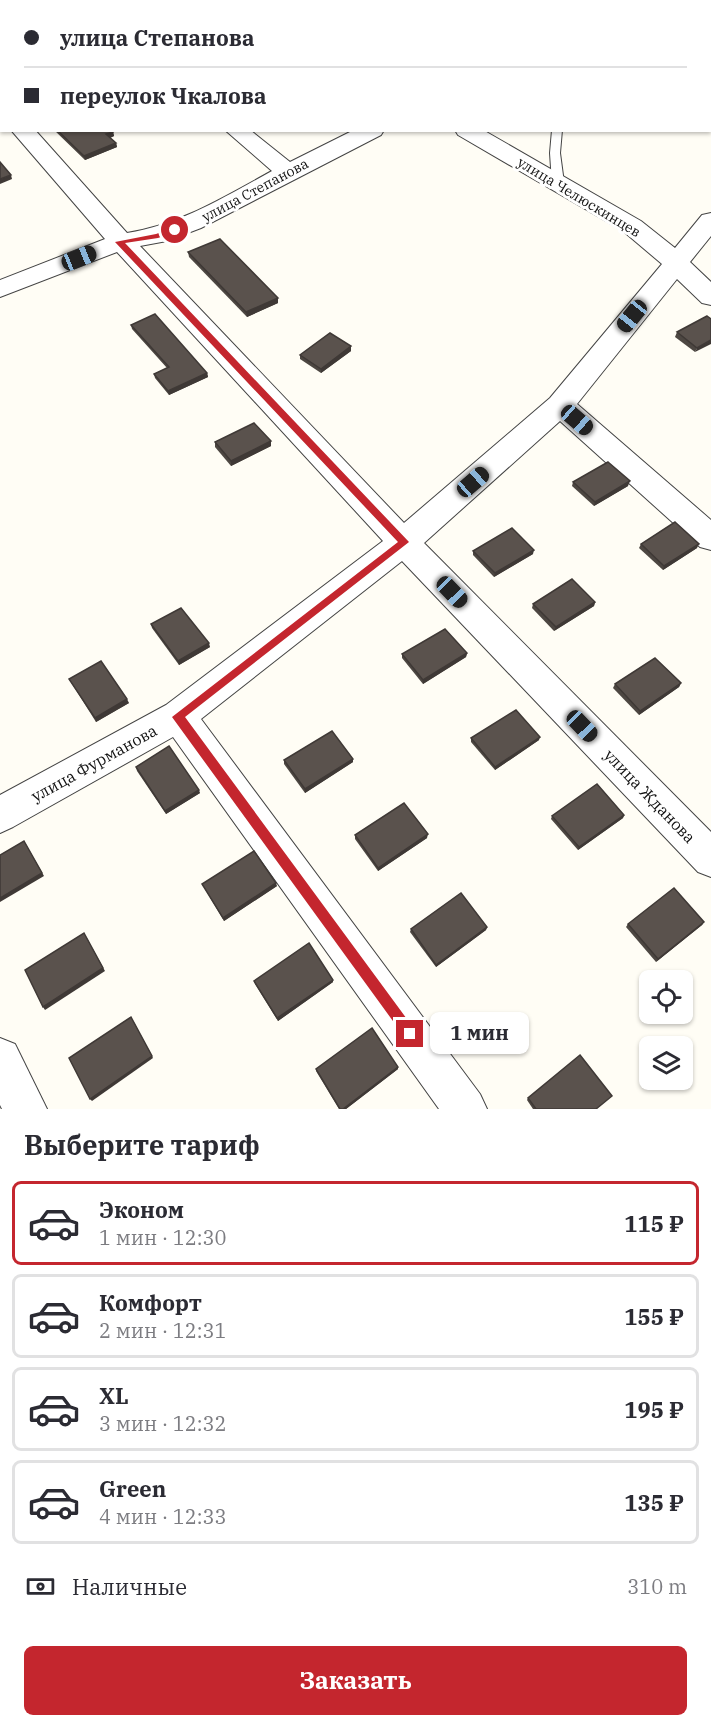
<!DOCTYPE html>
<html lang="ru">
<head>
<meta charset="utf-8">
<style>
  :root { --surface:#fff; --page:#f7f7f7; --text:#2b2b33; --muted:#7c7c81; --line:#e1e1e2; --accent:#c4262e }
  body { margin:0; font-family:"IBM Plex Serif",serif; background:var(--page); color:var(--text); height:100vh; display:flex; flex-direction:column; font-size:22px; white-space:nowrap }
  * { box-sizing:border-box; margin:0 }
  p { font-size:20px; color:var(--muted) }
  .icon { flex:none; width:33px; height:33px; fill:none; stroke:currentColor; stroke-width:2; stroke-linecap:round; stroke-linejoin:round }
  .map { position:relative; height:1109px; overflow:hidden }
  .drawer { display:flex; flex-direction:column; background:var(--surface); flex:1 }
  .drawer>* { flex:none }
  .hud { position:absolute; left:0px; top:0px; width:711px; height:132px; box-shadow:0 2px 4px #0004; display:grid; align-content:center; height:132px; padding:0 24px; background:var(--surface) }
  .fabs { position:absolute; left:639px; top:970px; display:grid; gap:12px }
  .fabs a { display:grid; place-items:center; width:54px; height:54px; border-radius:9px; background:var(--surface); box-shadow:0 2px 4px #0004; font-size:30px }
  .end { position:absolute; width:27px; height:27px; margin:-14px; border:8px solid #c4262e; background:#fff; box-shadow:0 0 0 3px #fff }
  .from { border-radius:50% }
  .bubble { position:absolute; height:42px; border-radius:9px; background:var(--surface); box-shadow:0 2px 4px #0004; font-size:20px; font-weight:700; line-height:42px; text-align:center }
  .car { position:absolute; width:18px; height:36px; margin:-18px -9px; border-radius:8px; box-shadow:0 0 4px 2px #0007; background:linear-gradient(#222 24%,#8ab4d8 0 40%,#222 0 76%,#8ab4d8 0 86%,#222 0) }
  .hud b { display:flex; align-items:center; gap:21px; height:57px; font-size:22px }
  .hud b+b { border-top:2px solid var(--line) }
  .hud i { width:15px; height:15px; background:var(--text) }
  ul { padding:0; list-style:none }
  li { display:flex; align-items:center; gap:18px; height:84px; margin:0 12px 9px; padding:0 12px; border:3px solid var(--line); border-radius:9px }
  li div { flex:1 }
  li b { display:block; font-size:22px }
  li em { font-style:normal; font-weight:700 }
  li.selected { border-color:var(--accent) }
  li>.icon { width:54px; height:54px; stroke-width:1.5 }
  h2 { padding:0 24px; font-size:27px; line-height:72px }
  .pay { display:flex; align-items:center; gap:15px; height:66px; padding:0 24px; font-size:22px }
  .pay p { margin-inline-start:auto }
  .button { display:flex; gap:12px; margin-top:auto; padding:12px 24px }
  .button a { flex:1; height:69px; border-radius:9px; background:var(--accent); color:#fff; font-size:24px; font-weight:700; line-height:69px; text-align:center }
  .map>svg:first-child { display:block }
</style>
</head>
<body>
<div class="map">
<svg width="711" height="1109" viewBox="0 0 711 1109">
  <rect width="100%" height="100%" fill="#fffdf5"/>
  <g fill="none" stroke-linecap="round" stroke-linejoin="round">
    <g stroke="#444" stroke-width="2">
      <g id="lane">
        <polygon points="621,0 633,0 620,2"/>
        <polygon points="552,130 562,130 560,153 564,183 558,186 552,183 550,153"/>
      </g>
    </g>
    <g stroke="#444" stroke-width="2">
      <g id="street">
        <polygon points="67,0 87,0 88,2 68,2"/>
        <polygon points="148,0 170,0 147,2"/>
        <polygon points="251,0 271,0 272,2 252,2"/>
        <polygon points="484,0 504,0 505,2 485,2"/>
        <rect x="0" y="51" width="2" height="12"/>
        <polygon points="0,99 2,100 2,113 0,113"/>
        <path d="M11 130H35L127 233C180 225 226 196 272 171L225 130H250L290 162 354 130H384L381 135 201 228 167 241 140 246 404 523 550 398 662 264 623 231 458 135 455 130H483L641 221 675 248 702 215 711 213V236L690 262 711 282V305L702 303 677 279 577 404 711 520V550L700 547 560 421 424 543 711 832V877L698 872 402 561 201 719 480 1094 487 1109H439L173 737 13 827 0 833V795L166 705 383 541 117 252 0 297V280L105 239Z"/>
        <polygon points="0,1038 15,1044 47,1109 2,1109 0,1105"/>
      </g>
    </g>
    <use href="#lane" fill="#fff" fill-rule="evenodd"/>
    <use href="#street" fill="#fff" fill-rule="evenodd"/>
  </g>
  <g fill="#4d4742">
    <polygon points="54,130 112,130 113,132 114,136 110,138 116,143 117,147 85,160"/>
    <polygon points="188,252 278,303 247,317 189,257"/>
    <polygon points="711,319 695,352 675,337 677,332"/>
    <polygon points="131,325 207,373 208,377 169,395 155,378 154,374 167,368 132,329"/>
    <polygon points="351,346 351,351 321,373 300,359 300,355"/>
    <polygon points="215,442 271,446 231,466 215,447"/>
    <polygon points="573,482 628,486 594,506 572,486"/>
    <polygon points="641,544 697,548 663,570 639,548"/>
    <polygon points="473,551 533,554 494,577 473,555"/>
    <polygon points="595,602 594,606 554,631 532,608 533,604"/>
    <polygon points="151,624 210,647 179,665 152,628"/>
    <polygon points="467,653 466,657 423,684 402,658 402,654"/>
    <polygon points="69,679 129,703 96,722"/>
    <polygon points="681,683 679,687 639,715 613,688 615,684"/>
    <polygon points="471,738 539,740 495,770 471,742"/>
    <polygon points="284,760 353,762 305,793 284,764"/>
    <polygon points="136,767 200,793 166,814 137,771"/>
    <polygon points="624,815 623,818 578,850 551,819 552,816"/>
    <polygon points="355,835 427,838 378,871 355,839"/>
    <polygon points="202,884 277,886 224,921"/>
    <polygon points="704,922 702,925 656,962 626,927 628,924"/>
    <polygon points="487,927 486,930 436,967 410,932 411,929"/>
    <polygon points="333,980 333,982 278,1021 255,984 254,981"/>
    <polygon points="398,1067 398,1069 346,1109 339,1109 316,1071 316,1069"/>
    <polygon points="528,1098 597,1109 533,1109 527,1100"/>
  </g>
  <g fill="#3f3936">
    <polygon points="113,132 114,136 107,139 106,134"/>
    <polygon points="116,143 117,147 85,160 84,156"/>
    <polygon points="11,175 12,179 0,184 0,179"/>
    <polygon points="278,298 278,303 247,317 246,312"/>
    <polygon points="711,340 711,344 695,352 697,348"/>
    <polygon points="351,346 351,351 321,373 321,369"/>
    <polygon points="207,373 208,377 169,395 168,391"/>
    <polygon points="271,441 271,446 231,466 231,461"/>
    <polygon points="630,481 628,486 594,506 595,502"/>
    <polygon points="699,544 697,548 663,570 664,566"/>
    <polygon points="534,550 533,554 494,577 495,573"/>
    <polygon points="595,602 594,606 554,631 556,627"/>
    <polygon points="209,643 210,647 179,665 178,661"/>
    <polygon points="467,653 466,657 423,684 423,680"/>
    <polygon points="681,683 679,687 639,715 640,711"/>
    <polygon points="127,699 129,703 96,722 95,718"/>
    <polygon points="540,737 539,740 495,770 495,767"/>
    <polygon points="353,759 353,762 305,793 305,789"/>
    <polygon points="199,790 200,793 166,814 165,811"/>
    <polygon points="624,815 623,818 578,850 579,847"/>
    <polygon points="428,834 427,838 378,871 378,868"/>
    <polygon points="24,841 44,876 0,902 0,898"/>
    <polygon points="276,883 277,886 224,921 223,918"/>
    <polygon points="704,922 702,925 656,962 658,959"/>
    <polygon points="487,927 486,930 436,967 436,965"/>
    <polygon points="84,933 105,971 45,1010 43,1007"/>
    <polygon points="333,980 333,982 278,1021 277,1018"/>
    <polygon points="131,1017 153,1058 92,1101 90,1099"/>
    <polygon points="398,1067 398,1069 346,1109 343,1109"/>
  </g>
  <g fill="#5a524d" stroke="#3f3936" stroke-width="1.5">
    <polygon points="177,0 249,0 248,2 177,2"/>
    <polygon points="287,0 325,0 327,2 289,2"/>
    <polygon points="57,130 112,130 113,132 106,134 116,143 84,156"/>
    <polygon points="0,162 11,175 0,179"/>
    <polygon points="220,239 278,298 246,312 188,252"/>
    <polygon points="155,314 207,373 168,391 154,374 169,367 131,325"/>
    <polygon points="707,316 711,319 711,340 697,348 677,332"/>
    <polygon points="330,333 351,346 321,369 300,355"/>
    <polygon points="254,423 271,441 231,461 215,442"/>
    <polygon points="608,462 630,481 595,502 573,482"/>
    <polygon points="675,522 699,544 664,566 641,544"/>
    <polygon points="512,528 534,550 495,573 473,551"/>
    <polygon points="572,579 595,602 556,627 533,604"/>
    <polygon points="181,608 209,643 178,661 151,624"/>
    <polygon points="445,629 467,653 423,680 402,654"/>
    <polygon points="655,658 681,683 640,711 615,684"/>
    <polygon points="101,661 127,699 95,718 69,679"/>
    <polygon points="516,710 540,737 495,767 471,738"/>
    <polygon points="332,731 353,759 305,789 284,760"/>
    <polygon points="169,746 199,790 165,811 136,767"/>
    <polygon points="597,784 624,815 579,847 552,816"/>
    <polygon points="404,803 428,834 378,868 355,835"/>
    <polygon points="24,841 42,873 0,898 0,855"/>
    <polygon points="254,851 276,883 223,918 202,884"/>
    <polygon points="674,888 704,922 658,959 628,924"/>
    <polygon points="461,893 487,927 436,965 411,929"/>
    <polygon points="84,933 103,968 43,1007 25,970"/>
    <polygon points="309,943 333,980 277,1018 254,981"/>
    <polygon points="131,1017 152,1056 90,1099 69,1058"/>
    <polygon points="372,1028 398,1067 343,1109 340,1109 316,1069"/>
    <polygon points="580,1055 612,1096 596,1109 536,1109 528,1098"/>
  </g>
  <polygon fill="#c4262e" points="175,227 178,228 178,231 158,238 125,243 409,542 185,717 415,1030 417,1034 415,1039 410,1041 406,1039 172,717 398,542 115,242 156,234"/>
  <g text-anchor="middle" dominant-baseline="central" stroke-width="6" stroke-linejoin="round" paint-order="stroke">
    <g font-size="14" fill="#111" stroke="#fff">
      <text transform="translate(255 190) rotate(-28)">улица Степанова</text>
      <text transform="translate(579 197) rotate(31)">улица Челюскинцев</text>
    </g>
    <g font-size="16" fill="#111" stroke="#fff">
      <text transform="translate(94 763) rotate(-29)">улица Фурманова</text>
      <text transform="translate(650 796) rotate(46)">улица Жданова</text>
    </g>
  </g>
</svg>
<div class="fabs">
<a><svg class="icon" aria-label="locate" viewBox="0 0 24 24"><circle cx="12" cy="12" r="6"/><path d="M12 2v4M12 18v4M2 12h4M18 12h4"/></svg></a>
<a><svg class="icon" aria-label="layers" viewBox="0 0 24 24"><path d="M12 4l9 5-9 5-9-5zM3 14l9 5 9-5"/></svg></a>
</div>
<i class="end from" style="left:175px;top:230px"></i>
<i class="end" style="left:410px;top:1034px"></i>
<div class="bubble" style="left:430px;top:1012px;width:99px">1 мин</div>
<i class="car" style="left:79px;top:258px;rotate:68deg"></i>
<i class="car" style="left:632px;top:316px;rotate:219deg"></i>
<i class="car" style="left:577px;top:420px;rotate:131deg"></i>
<i class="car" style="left:473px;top:482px;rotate:49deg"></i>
<i class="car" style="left:452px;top:592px;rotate:136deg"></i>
<i class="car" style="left:582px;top:726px;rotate:136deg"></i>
<div class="hud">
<b><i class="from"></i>улица Степанова</b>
<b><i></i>переулок Чкалова</b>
</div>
</div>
<section class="drawer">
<h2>Выберите тариф</h2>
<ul>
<li class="selected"><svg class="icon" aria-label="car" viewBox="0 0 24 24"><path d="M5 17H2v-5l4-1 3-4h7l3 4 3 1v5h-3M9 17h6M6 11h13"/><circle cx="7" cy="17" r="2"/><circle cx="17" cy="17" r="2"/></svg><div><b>Эконом</b><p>1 мин · 12:30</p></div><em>115 ₽</em></li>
<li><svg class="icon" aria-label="car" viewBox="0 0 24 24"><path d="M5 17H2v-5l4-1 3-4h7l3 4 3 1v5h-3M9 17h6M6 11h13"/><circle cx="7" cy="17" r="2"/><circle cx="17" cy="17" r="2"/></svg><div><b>Комфорт</b><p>2 мин · 12:31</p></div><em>155 ₽</em></li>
<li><svg class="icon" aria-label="car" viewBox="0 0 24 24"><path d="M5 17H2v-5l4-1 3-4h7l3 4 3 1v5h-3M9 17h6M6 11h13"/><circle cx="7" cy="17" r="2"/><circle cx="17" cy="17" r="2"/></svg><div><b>XL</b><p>3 мин · 12:32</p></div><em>195 ₽</em></li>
<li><svg class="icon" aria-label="car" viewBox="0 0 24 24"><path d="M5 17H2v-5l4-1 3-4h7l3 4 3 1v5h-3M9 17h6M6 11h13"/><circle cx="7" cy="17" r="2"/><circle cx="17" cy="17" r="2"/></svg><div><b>Green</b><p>4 мин · 12:33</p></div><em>135 ₽</em></li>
</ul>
<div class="pay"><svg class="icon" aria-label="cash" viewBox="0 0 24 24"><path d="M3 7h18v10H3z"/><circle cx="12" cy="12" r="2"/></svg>Наличные<p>310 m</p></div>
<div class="button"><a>Заказать</a></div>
</section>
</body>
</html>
